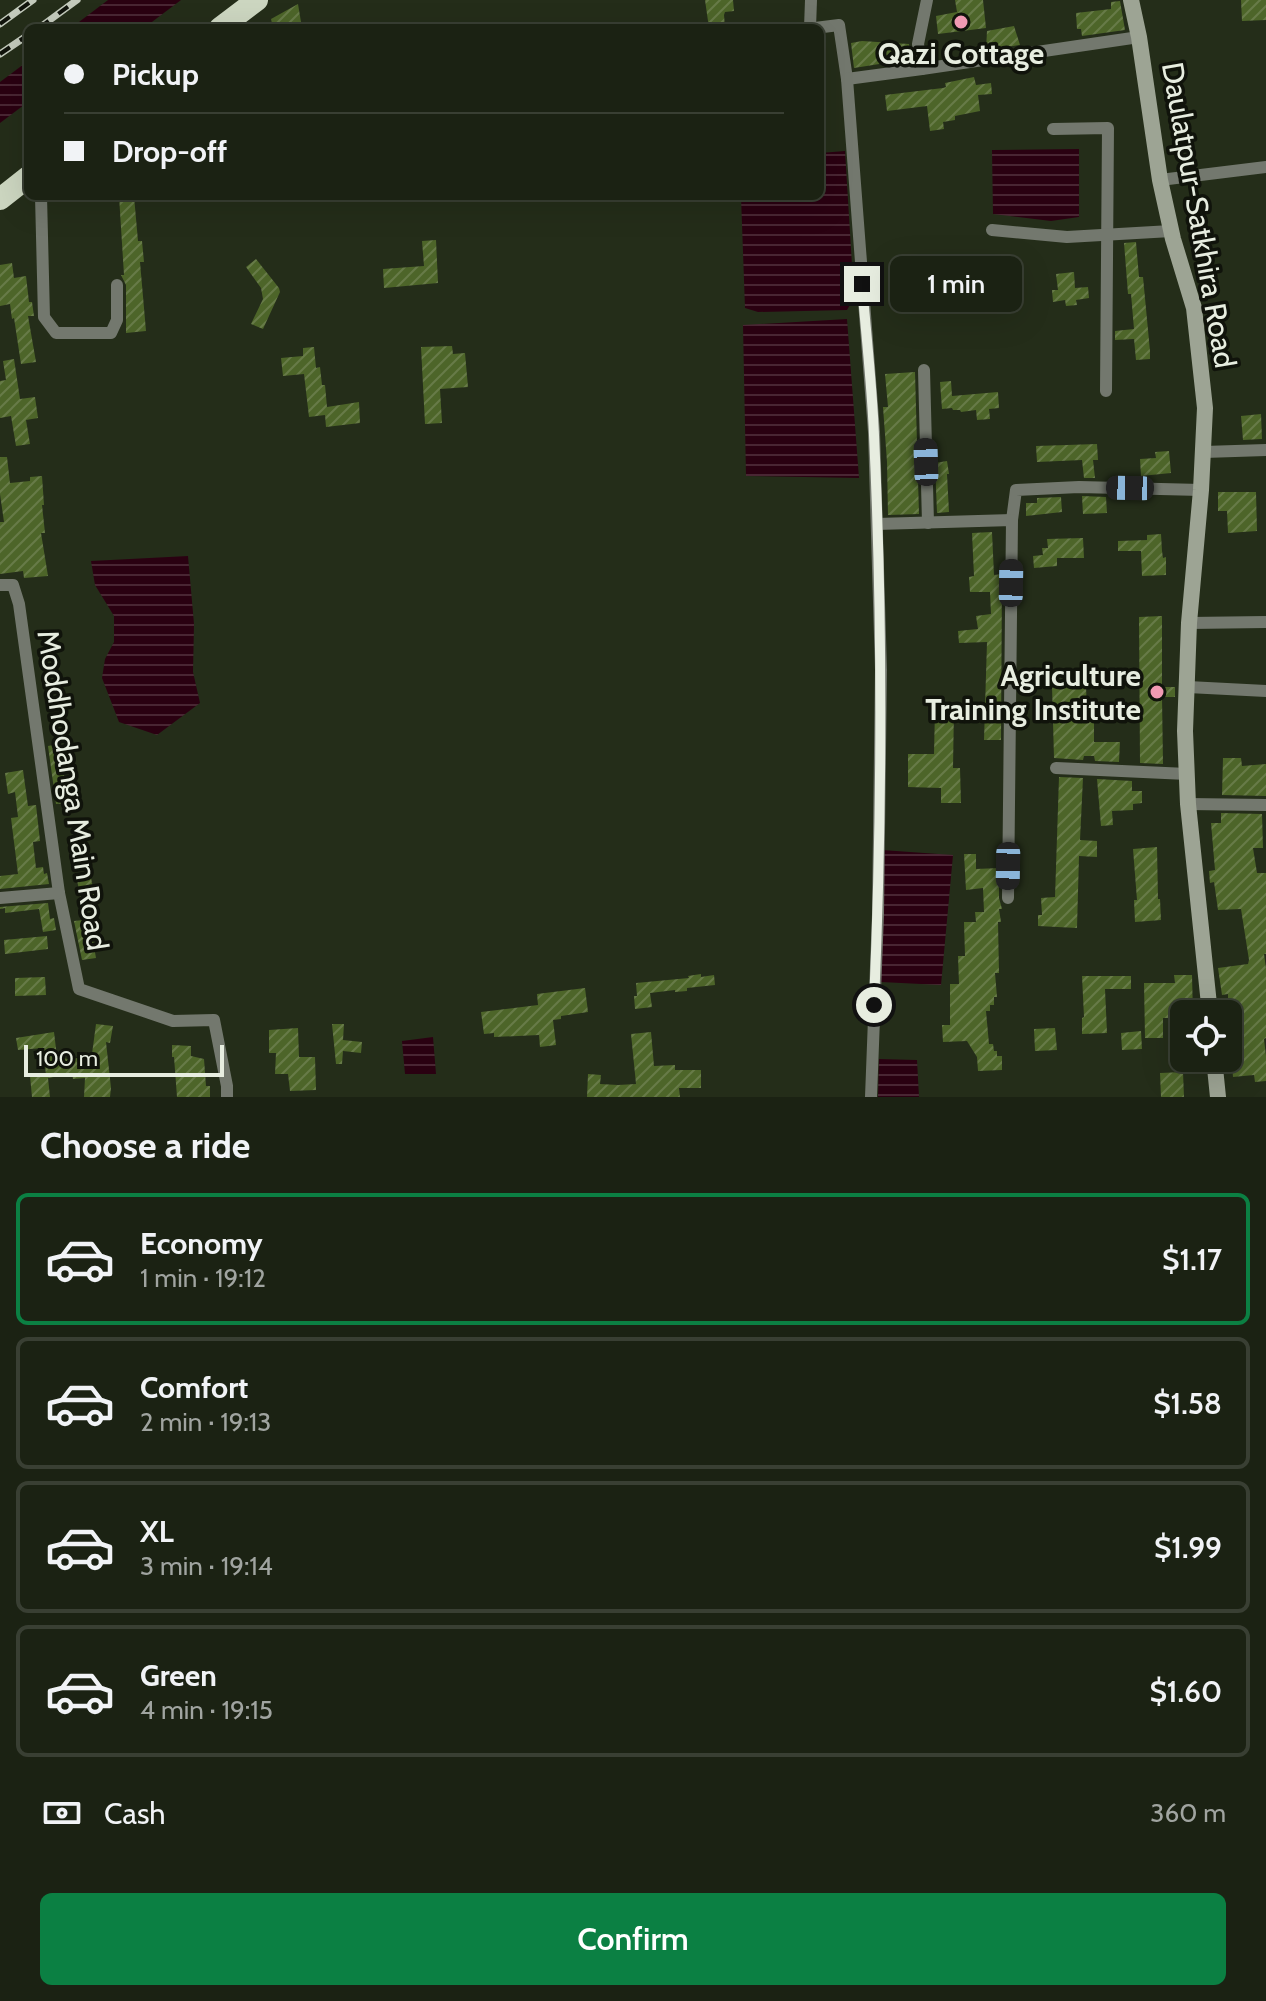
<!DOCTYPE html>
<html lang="en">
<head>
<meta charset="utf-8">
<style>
  :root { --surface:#1b2213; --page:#242a1c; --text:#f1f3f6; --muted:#a0a4a0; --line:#393f33; --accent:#0b8043 }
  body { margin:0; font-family:Cabin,sans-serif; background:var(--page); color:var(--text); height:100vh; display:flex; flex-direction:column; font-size:30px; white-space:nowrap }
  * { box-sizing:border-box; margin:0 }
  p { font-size:26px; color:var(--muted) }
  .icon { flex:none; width:44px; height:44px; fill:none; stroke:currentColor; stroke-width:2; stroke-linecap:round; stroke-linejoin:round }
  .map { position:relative; height:1097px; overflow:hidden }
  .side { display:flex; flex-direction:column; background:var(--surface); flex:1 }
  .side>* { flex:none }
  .banner { position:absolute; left:24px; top:24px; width:800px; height:176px; border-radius:12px; box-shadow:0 8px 32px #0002,0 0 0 2px var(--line); display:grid; align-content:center; height:176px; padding:0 40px; background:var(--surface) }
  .buttons { position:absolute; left:1170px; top:1000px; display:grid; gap:16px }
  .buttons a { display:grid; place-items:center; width:72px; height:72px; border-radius:12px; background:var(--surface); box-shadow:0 8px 32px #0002,0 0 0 2px var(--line); font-size:40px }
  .scale { position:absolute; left:24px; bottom:20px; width:200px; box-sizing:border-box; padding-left:8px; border:4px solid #e7ede0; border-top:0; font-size:22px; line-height:28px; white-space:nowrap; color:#e7ede0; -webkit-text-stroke:6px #10130b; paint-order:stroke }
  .end { position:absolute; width:36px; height:36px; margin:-18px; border:10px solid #e7ede0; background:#111; box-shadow:0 0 0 4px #111 }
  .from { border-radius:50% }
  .bubble { position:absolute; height:56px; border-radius:12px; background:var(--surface); box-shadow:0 8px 32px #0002,0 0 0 2px var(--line); font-size:26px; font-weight:600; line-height:56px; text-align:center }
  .car { position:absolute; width:24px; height:48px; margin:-24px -12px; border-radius:10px; box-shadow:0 0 6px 2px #0007; background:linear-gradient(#222 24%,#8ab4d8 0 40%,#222 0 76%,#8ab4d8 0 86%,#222 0) }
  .banner b { display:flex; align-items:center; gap:28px; height:76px; font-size:30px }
  .banner b+b { border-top:2px solid var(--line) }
  .banner i { width:20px; height:20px; background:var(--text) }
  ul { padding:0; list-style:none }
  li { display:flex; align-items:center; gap:24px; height:132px; margin:0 16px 12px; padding:0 24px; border:4px solid var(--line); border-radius:12px }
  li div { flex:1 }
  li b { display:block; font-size:30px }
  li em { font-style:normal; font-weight:600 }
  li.active { border-color:var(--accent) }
  li>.icon { width:72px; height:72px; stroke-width:1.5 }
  h2 { padding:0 40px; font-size:36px; line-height:96px }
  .pay { display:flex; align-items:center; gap:20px; height:88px; padding:0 40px; font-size:30px }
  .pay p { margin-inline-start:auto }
  .action { display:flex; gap:16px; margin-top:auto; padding:16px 40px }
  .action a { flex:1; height:92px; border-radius:12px; background:var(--accent); color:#fff; font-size:32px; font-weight:600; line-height:92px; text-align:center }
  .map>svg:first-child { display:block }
</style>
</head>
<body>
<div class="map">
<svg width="1266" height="1097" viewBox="0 0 1266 1097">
  <defs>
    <pattern id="water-rules" width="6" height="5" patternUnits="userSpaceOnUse" patternTransform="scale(2)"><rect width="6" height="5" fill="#2a0111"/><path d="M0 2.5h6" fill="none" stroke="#492633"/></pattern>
    <pattern id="building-hatch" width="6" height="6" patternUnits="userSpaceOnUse" patternTransform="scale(2)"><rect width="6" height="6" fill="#4d6529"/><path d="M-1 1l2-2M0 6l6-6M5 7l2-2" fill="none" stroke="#677b48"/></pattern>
  </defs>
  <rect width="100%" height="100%" fill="#242d19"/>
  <g fill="url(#water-rules)">
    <polygon points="108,0 181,0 144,28 71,28"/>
    <polygon points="28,61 28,102 0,123 0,82"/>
    <polygon points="1079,149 1079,217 1051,221 993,214 992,150"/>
    <polygon points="845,151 854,298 847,310 758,312 745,308 741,196 820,196 820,153"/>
    <polygon points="847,319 859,478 746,476 743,325"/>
    <polygon points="188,556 194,624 193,672 200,703 157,735 119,722 102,678 105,659 114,642 114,616 95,585 91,561"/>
    <polygon points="882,850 953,855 941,985 881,982"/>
    <polygon points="433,1037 436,1074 405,1074 402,1041"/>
    <polygon points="879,1059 917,1060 919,1097 878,1097"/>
  </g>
  <g fill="url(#building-hatch)">
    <polygon points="705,0 733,0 734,11 725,12 724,15 725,27 709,28"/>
    <polygon points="955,0 983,0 986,28 938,34 936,16 957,12"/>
    <polygon points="1241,0 1266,0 1266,20 1242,21"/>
    <polygon points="1120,1 1125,30 1082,36 1081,29 1077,29 1076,13 1111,9 1111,2"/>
    <polygon points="298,4 302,28 273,28 271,19"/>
    <polygon points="1014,26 1020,45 986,50 987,31"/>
    <polygon points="862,41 909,44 911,59 854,68 851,43"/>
    <polygon points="974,77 976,85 991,83 992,94 978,95 980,111 955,116 955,120 943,122 944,129 930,131 927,106 887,111 885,95 943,88 946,87 945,83"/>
    <polygon points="119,196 134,196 138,241 142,241 144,262 140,262 146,331 126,333 126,285 121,275 124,275"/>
    <polygon points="436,240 438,283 384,288 383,269 424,266 422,241"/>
    <polygon points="1136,242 1139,277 1143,277 1150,351 1150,359 1136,360 1134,339 1115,340 1115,331 1134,329 1131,294 1128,294 1124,243"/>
    <polygon points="256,259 279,288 280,292 263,329 251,324 263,299 261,288 246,267"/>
    <polygon points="12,263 14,278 26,276 29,302 32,302 34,316 28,316 36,362 21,364 14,318 12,319 10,304 0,306 0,265"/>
    <polygon points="1074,272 1075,288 1088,287 1089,298 1076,300 1077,305 1066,306 1065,300 1053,302 1052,290 1058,290 1056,274"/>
    <polygon points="452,346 453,354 465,353 468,387 440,389 442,423 425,424 421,347"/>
    <polygon points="314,347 316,368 320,367 322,385 325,385 327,407 359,402 360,423 326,427 325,415 309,417 304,374 283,376 281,358 303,356 303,348"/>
    <polygon points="14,359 20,399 35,397 38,418 26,420 30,444 16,446 11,416 0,418 0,381 6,380 3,361"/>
    <polygon points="915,372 919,514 888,515 887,462 883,407 888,407 885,374"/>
    <polygon points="951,381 952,396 998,392 999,408 989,409 990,419 977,420 976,410 961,412 960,410 953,410 952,408 942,409 940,382"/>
    <polygon points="1261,414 1262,439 1243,440 1241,416"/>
    <polygon points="1097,444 1098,460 1093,460 1095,478 1084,478 1082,460 1037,462 1036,446"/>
    <polygon points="1169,451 1171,473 1141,476 1140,459 1156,458 1155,452"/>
    <polygon points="0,457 7,457 10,483 30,481 30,477 42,476 44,505 42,505 45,533 41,533 48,576 24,578 23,571 0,574 0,522 4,522 0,494"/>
    <polygon points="947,461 949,474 947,474 949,512 937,513 935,463"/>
    <polygon points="1218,492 1256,492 1257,531 1228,533 1227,511 1218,511"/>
    <polygon points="1082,496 1106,497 1107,513 1083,514"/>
    <polygon points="1061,497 1062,512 1026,516 1026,503 1037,503 1037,498"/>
    <polygon points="992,532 994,575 1002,574 1001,740 984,740 987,642 959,643 958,631 978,629 976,616 991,614 990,592 970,592 969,577 974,576 972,533"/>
    <polygon points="1161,534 1162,551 1163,558 1166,557 1166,575 1142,576 1141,551 1118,551 1118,541 1147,540 1147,535"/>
    <polygon points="1083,538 1084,558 1057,558 1057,566 1034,568 1033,556 1043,555 1042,548 1048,548 1047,539"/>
    <polygon points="1162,616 1162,687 1175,687 1175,697 1162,697 1163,764 1140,763 1139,617"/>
    <polygon points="1086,685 1087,715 1094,715 1094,742 1120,742 1119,762 1095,761 1094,756 1084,756 1083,760 1054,758 1052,686"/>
    <polygon points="935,709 954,709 953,768 960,768 961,803 941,803 941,788 908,787 908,754 934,754"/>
    <polygon points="53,745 57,773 64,773 66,803 56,804 48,746"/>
    <polygon points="1223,758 1241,758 1242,766 1266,764 1266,796 1222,795"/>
    <polygon points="23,770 28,806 36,805 40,841 33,842 36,868 43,867 44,874 47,873 49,884 0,889 0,876 18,874 11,818 18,817 15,792 8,794 5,773"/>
    <polygon points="1059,777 1083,778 1080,840 1097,841 1097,857 1079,856 1077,928 1038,926 1038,915 1042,915 1041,898 1055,897"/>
    <polygon points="1097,779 1132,781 1132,791 1142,791 1142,803 1133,804 1133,810 1112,811 1113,825 1101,826"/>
    <polygon points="1221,813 1262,814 1263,848 1253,848 1257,873 1266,873 1266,954 1264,954 1266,968 1266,1038 1264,1039 1266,1056 1266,1081 1255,1082 1254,1075 1233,1077 1232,1065 1228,1065 1228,1054 1236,1054 1233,1025 1228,1026 1228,994 1222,995 1218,968 1248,964 1249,960 1241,909 1218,910 1214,882 1210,883 1209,871 1215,870 1211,823 1221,823"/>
    <polygon points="1157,847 1158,899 1160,899 1161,920 1135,922 1134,900 1137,900 1133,849"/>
    <polygon points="964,854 976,854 976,869 999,868 999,898 1002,909 999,909 1001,922 998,922 999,973 995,973 997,997 994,997 994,1005 990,1005 990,1011 986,1011 989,1044 993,1044 994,1051 997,1051 997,1056 1002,1056 1002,1070 978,1071 977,1057 967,1041 943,1042 942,1025 950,1025 950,984 959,984 958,956 965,956 964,922 976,922 975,912 984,912 983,888 966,890"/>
    <polygon points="91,878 96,902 82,905 77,880"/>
    <polygon points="48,903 50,919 54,918 56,930 43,932 39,909 5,913 5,908 0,909 0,907"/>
    <polygon points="93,919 95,928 91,929 96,958 82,960 74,921"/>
    <polygon points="47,936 48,949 5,954 4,940"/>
    <polygon points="701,974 701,977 714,975 715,985 687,988 687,991 675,992 675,990 650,993 652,1007 635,1009 634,996 637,996 636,983 689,978 688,976"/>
    <polygon points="1174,975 1192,975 1193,1014 1184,1014 1184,1018 1163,1018 1163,1038 1145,1038 1144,983 1175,983"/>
    <polygon points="1082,976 1131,976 1131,989 1105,989 1107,1033 1082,1034 1082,1018 1084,1017"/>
    <polygon points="45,977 46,995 15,996 15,978"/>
    <polygon points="585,988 588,1012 561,1016 561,1019 553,1020 556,1045 540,1047 539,1035 494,1037 494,1033 484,1034 481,1012 538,1005 537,994"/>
    <polygon points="96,1024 113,1026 110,1043 106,1042 111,1088 110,1097 84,1097 85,1078 73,1079 72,1074 48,1078 50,1097 32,1097 30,1076 46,1075 43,1048 18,1050 16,1038 54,1032 57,1057 68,1059 89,1057 88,1055 92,1054"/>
    <polygon points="332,1024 344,1024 343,1040 362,1042 361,1053 343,1051 342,1064 336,1064"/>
    <polygon points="298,1028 299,1057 315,1057 316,1090 290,1091 288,1074 275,1074 276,1053 269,1053 269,1030"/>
    <polygon points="1055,1028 1057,1050 1035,1051 1034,1029"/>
    <polygon points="1141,1031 1142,1049 1122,1050 1121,1033"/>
    <polygon points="651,1032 654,1066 675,1065 675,1070 701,1070 701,1088 679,1088 680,1097 587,1097 588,1074 601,1075 600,1084 618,1085 636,1084 631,1034"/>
    <polygon points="172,1045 191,1046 191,1056 204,1059 206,1086 210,1086 210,1097 177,1097 174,1057 172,1057"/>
    <polygon points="1183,1072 1184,1097 1161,1097 1160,1073"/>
  </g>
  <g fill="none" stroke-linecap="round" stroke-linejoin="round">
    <g stroke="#73786e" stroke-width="12">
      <polyline points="810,28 811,0"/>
      <polyline points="815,28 839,25 847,79"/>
      <polyline points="922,69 918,44 927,0"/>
      <polyline points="1053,129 1108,128 1106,391"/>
      <polyline points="1160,180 1266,167"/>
      <polyline points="41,196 44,317 56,333 111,333 117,320 117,285"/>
      <polyline points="992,230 1067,237 1171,231"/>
      <polyline points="924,370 928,523"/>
      <polyline points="1204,452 1266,450"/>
      <polyline points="1012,520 1016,490 1079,487 1201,490"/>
      <polyline points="877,524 1012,520 1008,898"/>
      <polyline points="0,585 13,585 19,604 59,893 79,989 173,1021 214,1020 227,1086 227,1097"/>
      <polyline points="1189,623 1266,622"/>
      <polyline points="1188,687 1266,691"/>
      <polyline points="1056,768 1187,774"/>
      <polyline points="1188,804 1266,805"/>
      <polyline points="0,898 59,893"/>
      <polyline points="871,1097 878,914 881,670 874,432 847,79 922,69 1139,37"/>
    </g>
    <g stroke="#9da494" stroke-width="16">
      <polyline points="1131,0 1139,37 1160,180 1173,239 1194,308 1205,408 1201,490 1189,623 1185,731 1188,804 1210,1014"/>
      <polyline points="1214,1058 1218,1097"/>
    </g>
    <g stroke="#ccd6c0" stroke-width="22">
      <polyline points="220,28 257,0"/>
      <polyline points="0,199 28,177"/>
    </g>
    <g stroke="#c3cabc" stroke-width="7">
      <g id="rail">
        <polyline points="0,24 33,0"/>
        <polyline points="39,28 77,0"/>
        <polyline points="0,54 28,35"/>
      </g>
    </g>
    <use href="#rail" stroke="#10130b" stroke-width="4" stroke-dasharray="12" stroke-linecap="butt"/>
  </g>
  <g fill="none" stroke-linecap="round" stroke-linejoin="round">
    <path stroke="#e7ede0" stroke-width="10" d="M862 284C866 334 872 385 874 435 883 625 882 815 874 1005"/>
  </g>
  <g fill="#f19ab3" stroke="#10130b" stroke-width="3">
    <circle cx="961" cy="22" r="8"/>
    <circle cx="1157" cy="692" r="8"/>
  </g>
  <g text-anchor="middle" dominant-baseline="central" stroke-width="7" stroke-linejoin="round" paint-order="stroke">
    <g font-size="30" font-weight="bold" fill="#e7ede0" stroke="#10130b">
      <text x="961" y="53">Qazi Cottage</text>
      <text x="1141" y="675" text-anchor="end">Agriculture<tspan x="1141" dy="34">Training Institute</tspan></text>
    </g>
    <g font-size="30" fill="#e7ede0" stroke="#10130b">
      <text transform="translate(1199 215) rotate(80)">Daulatpur-Satkhira Road</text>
      <text transform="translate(73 790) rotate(81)">Moddhodanga Main Road</text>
    </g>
  </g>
</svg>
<div class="buttons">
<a><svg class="icon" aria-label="locate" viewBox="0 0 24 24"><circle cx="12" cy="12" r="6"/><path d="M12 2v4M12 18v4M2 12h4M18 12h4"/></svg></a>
</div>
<div class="scale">100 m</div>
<i class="end from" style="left:874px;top:1005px"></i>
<i class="end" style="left:862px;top:284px"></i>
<div class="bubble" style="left:890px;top:256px;width:132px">1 min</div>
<i class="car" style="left:926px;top:462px;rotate:358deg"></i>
<i class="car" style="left:1130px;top:488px;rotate:271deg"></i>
<i class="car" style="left:1011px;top:583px;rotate:1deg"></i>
<i class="car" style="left:1008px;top:866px;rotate:181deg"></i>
<div class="banner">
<b><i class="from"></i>Pickup</b>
<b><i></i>Drop-off</b>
</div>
</div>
<section class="side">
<h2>Choose a ride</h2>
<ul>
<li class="active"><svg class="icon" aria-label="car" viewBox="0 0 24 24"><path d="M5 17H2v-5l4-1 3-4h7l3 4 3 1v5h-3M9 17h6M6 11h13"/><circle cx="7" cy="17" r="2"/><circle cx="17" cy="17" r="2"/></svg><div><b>Economy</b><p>1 min · 19:12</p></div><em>$1.17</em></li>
<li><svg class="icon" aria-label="car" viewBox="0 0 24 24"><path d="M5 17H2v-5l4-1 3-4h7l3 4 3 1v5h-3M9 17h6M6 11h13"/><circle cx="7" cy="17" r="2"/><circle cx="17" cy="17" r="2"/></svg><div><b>Comfort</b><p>2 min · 19:13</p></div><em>$1.58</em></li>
<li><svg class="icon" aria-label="car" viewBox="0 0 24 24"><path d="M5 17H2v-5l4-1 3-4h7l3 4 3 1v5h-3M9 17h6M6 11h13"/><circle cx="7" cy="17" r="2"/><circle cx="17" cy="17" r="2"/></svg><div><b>XL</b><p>3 min · 19:14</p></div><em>$1.99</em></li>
<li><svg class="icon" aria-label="car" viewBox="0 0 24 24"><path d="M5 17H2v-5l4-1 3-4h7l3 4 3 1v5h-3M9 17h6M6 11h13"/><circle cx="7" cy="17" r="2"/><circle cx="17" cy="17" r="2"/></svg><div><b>Green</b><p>4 min · 19:15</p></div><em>$1.60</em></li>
</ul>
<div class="pay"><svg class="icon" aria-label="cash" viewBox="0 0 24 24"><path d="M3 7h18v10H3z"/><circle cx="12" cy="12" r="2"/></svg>Cash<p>360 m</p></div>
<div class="action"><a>Confirm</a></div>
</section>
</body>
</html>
